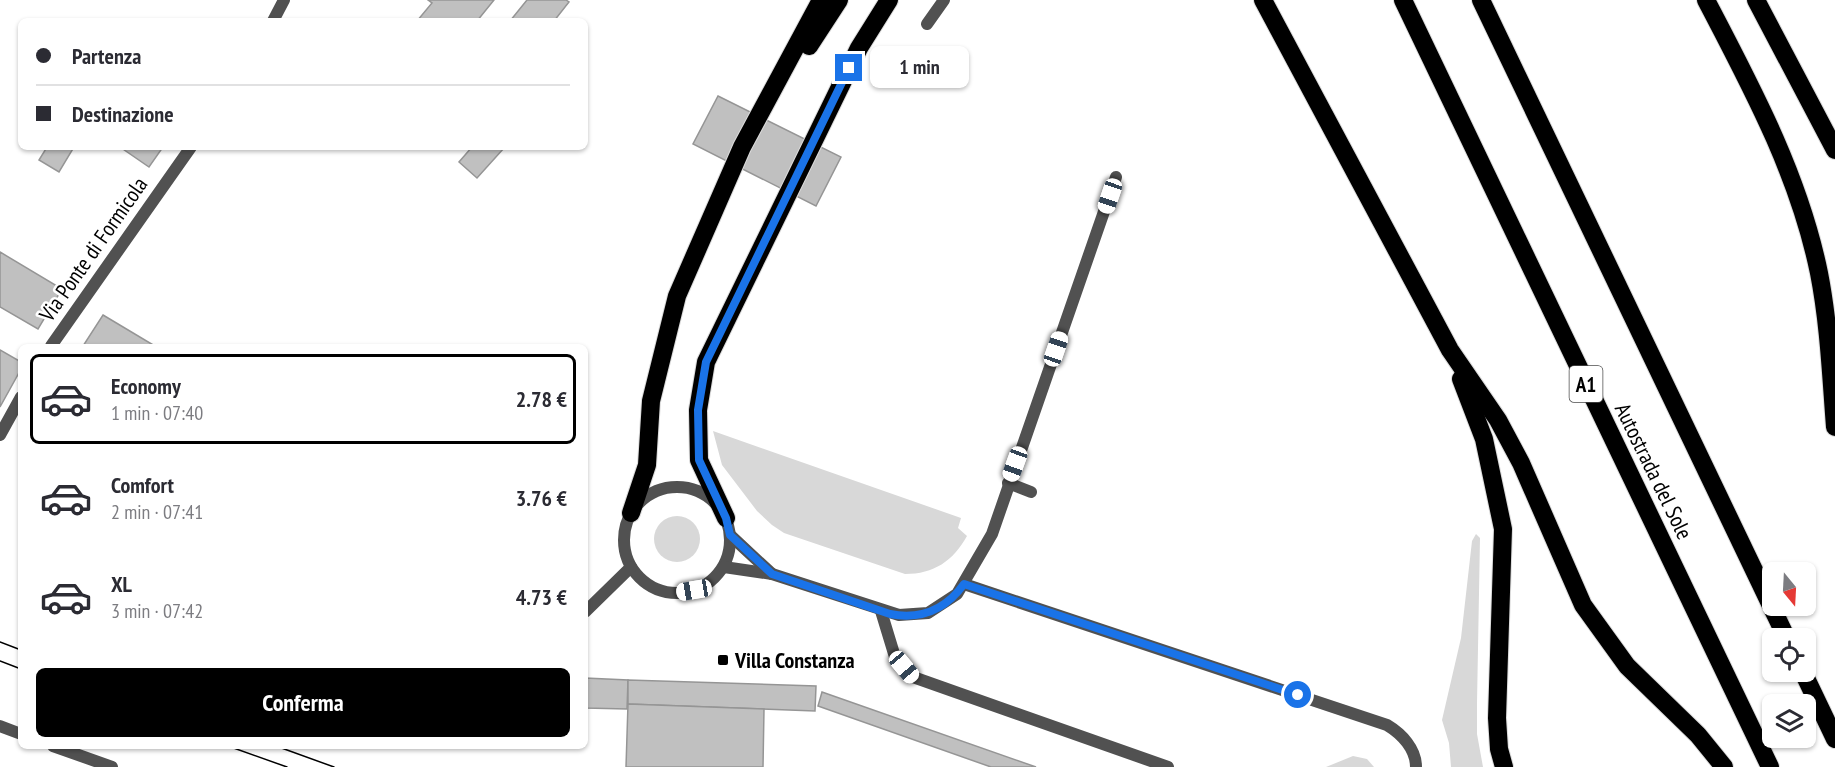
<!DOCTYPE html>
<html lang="it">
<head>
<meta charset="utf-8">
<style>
  :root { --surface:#fff; --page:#f7f7f7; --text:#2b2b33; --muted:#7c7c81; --line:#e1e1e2; --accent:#000 }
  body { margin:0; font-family:"PT Sans Narrow",sans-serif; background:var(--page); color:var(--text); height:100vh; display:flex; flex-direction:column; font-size:22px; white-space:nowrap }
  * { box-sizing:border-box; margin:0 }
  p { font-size:20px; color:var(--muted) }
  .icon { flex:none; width:33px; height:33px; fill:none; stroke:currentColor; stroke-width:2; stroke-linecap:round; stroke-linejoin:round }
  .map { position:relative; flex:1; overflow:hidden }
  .sheet { position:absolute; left:18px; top:344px; width:570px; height:405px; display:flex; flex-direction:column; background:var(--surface); border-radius:9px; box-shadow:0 2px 4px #0004 }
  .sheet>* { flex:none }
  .top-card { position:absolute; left:18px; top:18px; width:570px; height:132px; border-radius:9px; box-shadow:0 2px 4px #0004; display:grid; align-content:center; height:132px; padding:0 18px; background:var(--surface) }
  .needle { width:39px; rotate:162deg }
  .controls { position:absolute; left:1762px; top:562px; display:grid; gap:12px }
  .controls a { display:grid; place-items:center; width:54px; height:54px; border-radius:9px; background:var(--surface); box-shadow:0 2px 4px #0004; font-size:30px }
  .end { position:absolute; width:27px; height:27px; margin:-14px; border:8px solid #1a73e8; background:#fff; box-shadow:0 0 0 3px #fff }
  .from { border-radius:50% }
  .bubble { position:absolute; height:42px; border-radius:9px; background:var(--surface); box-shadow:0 2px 4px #0004; font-size:20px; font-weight:700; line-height:42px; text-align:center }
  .car { position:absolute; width:18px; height:36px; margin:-18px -9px; border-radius:8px; box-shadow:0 0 4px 2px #0007; background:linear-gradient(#fff 24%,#345 0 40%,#fff 0 76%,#345 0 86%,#fff 0) }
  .top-card b { display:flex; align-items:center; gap:21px; height:57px; font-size:22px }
  .top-card b+b { border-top:2px solid var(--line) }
  .top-card i { width:15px; height:15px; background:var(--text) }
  ul { padding:10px 0 0; list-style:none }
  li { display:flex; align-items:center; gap:18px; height:90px; margin:0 12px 9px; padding:0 6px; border:3px solid transparent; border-radius:9px }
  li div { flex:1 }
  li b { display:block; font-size:22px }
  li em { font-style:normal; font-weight:700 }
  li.current { border-color:var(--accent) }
  li>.icon { width:54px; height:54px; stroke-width:1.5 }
  .cta { display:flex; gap:12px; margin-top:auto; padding:12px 18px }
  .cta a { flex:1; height:69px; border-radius:9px; background:var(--accent); color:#fff; font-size:24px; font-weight:700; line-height:69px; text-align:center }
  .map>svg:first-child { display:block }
</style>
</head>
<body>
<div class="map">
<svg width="1835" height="767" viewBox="0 0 1835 767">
  <rect width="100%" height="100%" fill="#fff"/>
  <g fill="#d8d8d8">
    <path d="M713 431 961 518 958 528 967 536C953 561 934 574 905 574L784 533 772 525 757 511 722 465Z"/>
    <circle cx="677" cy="539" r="23"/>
    <polygon points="1476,534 1480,538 1477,703 1477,734 1483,767 1451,767 1449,743 1442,720 1461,638 1472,541"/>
    <polygon points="1353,756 1367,759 1374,767 1326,767"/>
  </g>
  <g fill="#c0c0c0" stroke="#959595" stroke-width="1.5">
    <polygon points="428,0 494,0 477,21 417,21 432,3"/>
    <polygon points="527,0 566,0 569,2 554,21 510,21"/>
    <polygon points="718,96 841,157 816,206 693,144"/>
    <polygon points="47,147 74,147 59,172 39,160"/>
    <polygon points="120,147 163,147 149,167"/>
    <polygon points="472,147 503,147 504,148 477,178 459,162"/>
    <polygon points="0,252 62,289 38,329 0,307"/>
    <polygon points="103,315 155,346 83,346"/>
    <polygon points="0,350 21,362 21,369 0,407"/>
    <polygon points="585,678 628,680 627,709 585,708"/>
    <polygon points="628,680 816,686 815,711 628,704"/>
    <polygon points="822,692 1036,767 991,767 818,706"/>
    <polygon points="628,704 764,709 763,767 626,767"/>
  </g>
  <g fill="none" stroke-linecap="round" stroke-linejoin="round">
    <g stroke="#dbdbdb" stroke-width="20">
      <g id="motorway">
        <polyline points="1263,0 1450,350 1498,420 1521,463 1583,605 1627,666 1698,735 1724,767"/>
        <polyline points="1403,0 1770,767"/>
        <polyline points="1481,0 1787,639"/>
        <path d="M1706 0C1752 88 1799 175 1819 273 1829 324 1831 376 1835 427"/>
        <polyline points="1756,0 1835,150"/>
        <polyline points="809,46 839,0"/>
        <polyline points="1461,379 1484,439 1503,529 1497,718 1499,749 1504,767"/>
        <polyline points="631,513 647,465 651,401 677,296 742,147 821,0"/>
        <polyline points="726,518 699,460 698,410 706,362 859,48 889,0"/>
        <polyline points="1803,672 1835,739"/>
      </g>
    </g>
    <g stroke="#515151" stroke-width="12">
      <polyline points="927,24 944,0"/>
      <polyline points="1008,483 1031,492"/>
      <circle cx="677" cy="540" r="53"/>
      <polyline points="730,535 772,574"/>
      <polyline points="724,567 772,574 899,615 928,613 957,594 992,534 1116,177"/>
      <path d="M964 584 1387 725C1402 734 1416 749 1416 767"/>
      <polyline points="881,611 895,657 913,677 1168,767"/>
      <polyline points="585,612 631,567"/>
    </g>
    <g stroke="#515151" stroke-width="12">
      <polyline points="273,21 284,0"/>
      <polyline points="51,346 191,147"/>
      <polyline points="0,435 21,397"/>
      <polyline points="0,726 21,734"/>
      <polyline points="53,746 112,767"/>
    </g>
    <use href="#motorway" stroke="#000" stroke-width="18"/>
    <g stroke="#000" stroke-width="1.5">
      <polyline points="0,642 21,650"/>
      <polyline points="0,661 21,669"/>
      <polyline points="228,746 287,767"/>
      <polyline points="276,746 334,767"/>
    </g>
  </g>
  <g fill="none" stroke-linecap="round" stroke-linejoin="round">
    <path stroke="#1a73e8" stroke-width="8" d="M849 68 706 362 698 410 699 460 726 518 730 535 772 574 890 614C921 620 946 609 964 584L1298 695"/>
  </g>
  <rect fill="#000" stroke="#fff" stroke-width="2" x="717" y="654" width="12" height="12" rx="3"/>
  <g text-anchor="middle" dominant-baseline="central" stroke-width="5" stroke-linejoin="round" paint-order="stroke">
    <rect fill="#fff" stroke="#4c4c4c" stroke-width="1.5" x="1569.5" y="366" width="33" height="36" rx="4.5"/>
    <g font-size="21" font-weight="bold" fill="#000">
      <text x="1586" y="384">A1</text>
    </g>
    <g font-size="22" fill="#000" stroke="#fff">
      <text transform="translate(93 249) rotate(-55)">Via Ponte di Formicola</text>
      <text transform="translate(1654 471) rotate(64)">Autostrada del Sole</text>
    </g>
    <g font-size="22" font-weight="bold" fill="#000" stroke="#fff" text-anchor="start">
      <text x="735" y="660">Villa Constanza</text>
    </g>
  </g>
</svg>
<div class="controls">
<a><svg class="needle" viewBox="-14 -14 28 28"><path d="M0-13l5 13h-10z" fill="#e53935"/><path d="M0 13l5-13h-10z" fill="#7c7c81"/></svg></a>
<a><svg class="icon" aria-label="locate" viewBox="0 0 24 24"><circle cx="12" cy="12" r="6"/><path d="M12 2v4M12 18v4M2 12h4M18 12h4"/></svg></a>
<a><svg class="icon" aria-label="layers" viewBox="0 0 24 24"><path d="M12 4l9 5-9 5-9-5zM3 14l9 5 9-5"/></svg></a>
</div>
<i class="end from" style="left:1298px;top:695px"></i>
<i class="end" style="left:849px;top:68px"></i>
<div class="bubble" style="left:870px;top:46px;width:99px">1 min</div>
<i class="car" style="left:1110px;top:196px;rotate:199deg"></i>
<i class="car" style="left:1056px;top:349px;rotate:19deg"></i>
<i class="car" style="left:1015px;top:464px;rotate:200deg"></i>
<i class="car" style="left:694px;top:590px;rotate:260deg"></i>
<i class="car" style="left:904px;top:667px;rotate:140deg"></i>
<div class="top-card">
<b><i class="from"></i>Partenza</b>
<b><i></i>Destinazione</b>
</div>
<section class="sheet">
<ul>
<li class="current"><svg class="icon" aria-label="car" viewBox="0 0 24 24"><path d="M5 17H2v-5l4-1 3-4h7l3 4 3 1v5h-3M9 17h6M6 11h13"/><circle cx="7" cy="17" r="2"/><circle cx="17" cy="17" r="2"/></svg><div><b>Economy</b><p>1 min · 07:40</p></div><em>2.78 €</em></li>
<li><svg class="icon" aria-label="car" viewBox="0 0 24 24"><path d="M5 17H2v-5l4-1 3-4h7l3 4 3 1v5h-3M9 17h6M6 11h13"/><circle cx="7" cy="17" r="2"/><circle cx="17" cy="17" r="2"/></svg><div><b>Comfort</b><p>2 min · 07:41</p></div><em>3.76 €</em></li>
<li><svg class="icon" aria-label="car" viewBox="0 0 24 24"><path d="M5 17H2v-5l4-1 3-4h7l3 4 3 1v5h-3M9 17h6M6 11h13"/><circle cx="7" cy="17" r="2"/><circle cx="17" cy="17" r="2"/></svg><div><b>XL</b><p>3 min · 07:42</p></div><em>4.73 €</em></li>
</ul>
<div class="cta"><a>Conferma</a></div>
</section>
</div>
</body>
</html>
